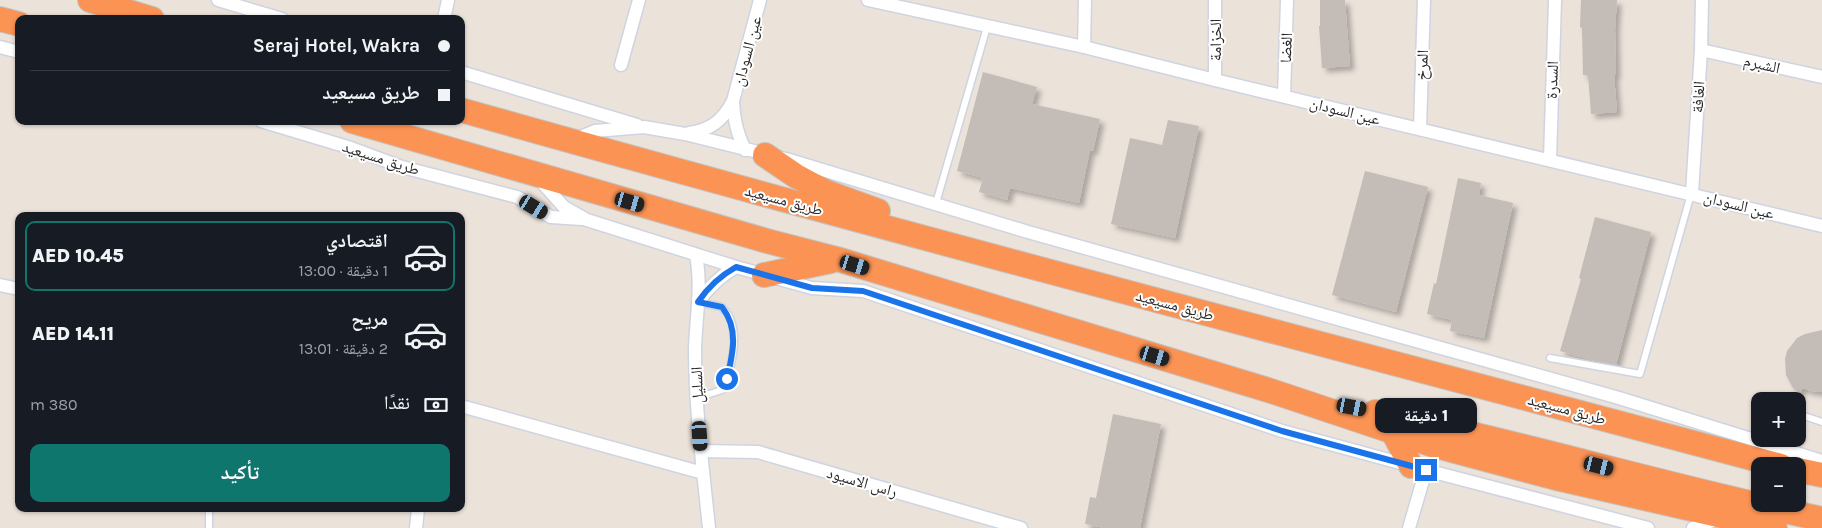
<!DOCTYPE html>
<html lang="ar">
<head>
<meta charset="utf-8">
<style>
  :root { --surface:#171b24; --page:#20242c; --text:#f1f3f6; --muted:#9ea1a6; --line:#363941; --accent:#0f766e }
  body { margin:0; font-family:Karla,"Noto Naskh Arabic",sans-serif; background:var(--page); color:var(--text); direction:rtl; height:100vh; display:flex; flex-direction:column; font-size:19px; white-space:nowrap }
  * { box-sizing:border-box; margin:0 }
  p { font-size:16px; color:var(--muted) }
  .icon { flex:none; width:28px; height:28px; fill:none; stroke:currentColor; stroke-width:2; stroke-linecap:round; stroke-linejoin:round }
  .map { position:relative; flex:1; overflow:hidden; direction:ltr }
  .details { position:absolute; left:15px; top:212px; width:450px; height:300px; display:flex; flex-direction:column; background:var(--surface); border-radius:10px; box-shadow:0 1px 4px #0004; direction:rtl }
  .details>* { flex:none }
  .hud { position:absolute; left:15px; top:15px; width:450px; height:110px; border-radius:10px; box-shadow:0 1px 4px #0004; direction:rtl; display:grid; align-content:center; height:110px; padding:0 15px; background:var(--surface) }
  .controls { position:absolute; left:1751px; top:392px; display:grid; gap:10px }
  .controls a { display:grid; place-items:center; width:55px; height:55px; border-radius:10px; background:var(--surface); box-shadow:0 1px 4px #0004; font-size:25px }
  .end { position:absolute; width:22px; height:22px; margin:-11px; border:6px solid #1a73e8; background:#fff; box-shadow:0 0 0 2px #fff }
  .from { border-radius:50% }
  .bubble { position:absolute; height:35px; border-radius:10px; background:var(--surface); box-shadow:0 1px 4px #0004; font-size:16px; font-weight:800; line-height:35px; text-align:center; direction:rtl }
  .car { position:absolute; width:15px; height:30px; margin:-15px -8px; border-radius:6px; box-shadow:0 0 4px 1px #0007; background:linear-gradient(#222 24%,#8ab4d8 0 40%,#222 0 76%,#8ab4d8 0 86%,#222 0) }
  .hud b { display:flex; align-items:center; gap:18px; height:48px; font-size:19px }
  .hud b+b { border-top:1px solid var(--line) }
  .hud i { width:12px; height:12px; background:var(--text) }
  ul { padding:9px 0 0; list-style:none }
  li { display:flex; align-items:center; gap:15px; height:70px; margin:0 10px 8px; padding:0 5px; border:2px solid transparent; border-radius:10px }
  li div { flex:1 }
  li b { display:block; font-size:19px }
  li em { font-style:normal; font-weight:800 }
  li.active { border-color:var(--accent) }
  li>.icon { width:45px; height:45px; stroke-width:1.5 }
  .pay { display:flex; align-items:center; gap:12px; height:55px; padding:0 15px; font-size:19px }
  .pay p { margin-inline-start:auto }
  .button { display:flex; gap:10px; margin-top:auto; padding:10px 15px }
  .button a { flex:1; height:58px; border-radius:10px; background:var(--accent); color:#fff; font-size:20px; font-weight:800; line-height:58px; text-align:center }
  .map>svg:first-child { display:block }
</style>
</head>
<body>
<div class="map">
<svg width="1822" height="528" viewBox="0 0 1822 528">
  <defs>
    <filter id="shadow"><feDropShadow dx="4.5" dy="4.5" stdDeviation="2.5" flood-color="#0004"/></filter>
  </defs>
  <rect width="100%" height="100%" fill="#ebe2da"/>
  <g fill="#c3bcb7" filter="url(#shadow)">
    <polygon points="1320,0 1345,0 1350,66 1322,68 1319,26 1320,26"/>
    <polygon points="1581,0 1617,0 1615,29 1616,75 1614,75 1617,112 1591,114 1588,75 1583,75 1582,28 1580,27"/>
    <polygon points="983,72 1037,87 1032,104 1100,119 1093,151 1090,150 1079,203 1010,188 1007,200 979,192 983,178 957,171"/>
    <polygon points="1168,120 1199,126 1175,238 1111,224 1130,138 1162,145"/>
    <polygon points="1365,171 1428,187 1396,312 1332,295"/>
    <polygon points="1458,178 1481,183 1479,195 1513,203 1484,338 1450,331 1452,320 1427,314 1434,283 1436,284"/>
    <polygon points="1595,217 1651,232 1616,365 1592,360 1560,351 1581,279 1579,278"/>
    <polygon points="1822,330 1822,392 1811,391 1803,388 1799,393 1793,388 1786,375 1785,359 1787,351 1797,338 1805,334"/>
    <polygon points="1113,414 1161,424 1140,528 1105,528 1085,524 1090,497 1096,498"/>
  </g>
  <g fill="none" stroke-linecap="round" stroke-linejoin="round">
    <g stroke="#cfd4e1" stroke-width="9">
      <g id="lane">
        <polyline points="936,203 987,27"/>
        <polyline points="1550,358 1640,374 1691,194"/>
        <path d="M697 398 722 390C731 370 740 338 729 316 727 313 724 310 722 307L698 302"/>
        <polyline points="1798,414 1822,422"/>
        <polyline points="209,528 209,509"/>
      </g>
    </g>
    <g stroke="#cfd4e1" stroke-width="15">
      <g id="street">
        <polyline points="218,0 282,19"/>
        <polyline points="868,0 1084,47 1215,80 1822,226"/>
        <polyline points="444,19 448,0"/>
        <polyline points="0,47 19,52"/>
        <polyline points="1084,47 1085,0"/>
        <polyline points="1701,50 1822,77"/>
        <polyline points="621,65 639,0"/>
        <polyline points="461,72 637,125"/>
        <polyline points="1215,80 1215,0"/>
        <polyline points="1284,96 1287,0"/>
        <path d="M733 101C734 120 737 133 745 150"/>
        <polyline points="261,121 351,148 402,167 517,197 551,217 582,219"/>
        <polyline points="1420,129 1424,0"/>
        <path d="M689 133C711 130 723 120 733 101L760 0"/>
        <polyline points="573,140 595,131 644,127 685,134 786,159 1028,232 1619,398 1822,461"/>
        <polyline points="1550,160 1555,0"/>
        <polyline points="538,178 564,207 587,220 736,267 812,288 863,291 1282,431 1426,470 1648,528"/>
        <polyline points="1692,193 1701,50 1702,0"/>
        <path d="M696 255C702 286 696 317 695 349 695 409 703 469 709 528"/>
        <polyline points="0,285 19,289"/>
        <path d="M698 302C709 287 720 276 736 267"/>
        <polyline points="461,406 703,473"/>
        <polyline points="701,451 758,452 1021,528"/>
        <polyline points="416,528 418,509"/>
        <polyline points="1409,528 1426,470"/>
        <polyline points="1693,528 1721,518"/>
      </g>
    </g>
    <g stroke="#c3c3c3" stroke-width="26">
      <g id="highway">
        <polyline points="90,0 152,19"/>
        <polyline points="0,19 19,24"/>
        <path d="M461 110C900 234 1341 349 1781 466"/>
        <polyline points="352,121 767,241 837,259 1268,390 1436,446 1556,478 1775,528"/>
        <polyline points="765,155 796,176 826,192 878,211"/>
        <polyline points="764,275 831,261"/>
        <path d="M1375 412C1525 443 1672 488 1822 519"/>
        <polyline points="1393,432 1411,466"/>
        <polyline points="1798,470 1822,475"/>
      </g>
    </g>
    <use href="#lane" stroke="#fff" stroke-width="6"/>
    <use href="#street" stroke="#fff" stroke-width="12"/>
    <use href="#highway" stroke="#fb9354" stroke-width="24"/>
  </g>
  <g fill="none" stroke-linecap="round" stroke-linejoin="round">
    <path stroke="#1a73e8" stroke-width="6" d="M727 379C733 353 739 329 722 307L698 302C708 287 720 276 736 267L812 288 863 291 1282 431 1426 470"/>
  </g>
  <g text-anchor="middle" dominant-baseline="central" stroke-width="4" stroke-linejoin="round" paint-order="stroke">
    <g font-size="16" fill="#282828" stroke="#fff">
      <text transform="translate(1215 40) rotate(-90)">الخزامة</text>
      <text transform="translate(1286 48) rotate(-88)">الغضا</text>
      <text transform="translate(747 51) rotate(-75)">عين السودان</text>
      <text transform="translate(1762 64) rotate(13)">الشبرم</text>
      <text transform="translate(1422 65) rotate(-88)">المرخ</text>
      <text transform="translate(1552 80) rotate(-88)">السدرة</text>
      <text transform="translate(1698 97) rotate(-86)">الغافة</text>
      <text transform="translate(1345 111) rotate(14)">عين السودان</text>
      <text transform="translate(381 158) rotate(18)">طريق مسيعيد</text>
      <text transform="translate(784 200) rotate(15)">طريق مسيعيد</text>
      <text transform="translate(1739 205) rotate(14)">عين السودان</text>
      <text transform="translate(1175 305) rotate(15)">طريق مسيعيد</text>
      <text transform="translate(697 385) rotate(-92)">السليل</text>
      <text transform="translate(1567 409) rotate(15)">طريق مسيعيد</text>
      <text transform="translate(862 482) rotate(16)">راس الاسيود</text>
    </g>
  </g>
</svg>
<div class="controls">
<a>+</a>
<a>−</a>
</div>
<i class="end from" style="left:727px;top:379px"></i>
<i class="end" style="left:1426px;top:470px"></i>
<div class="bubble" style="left:1375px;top:398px;width:102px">1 دقيقة</div>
<i class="car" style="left:630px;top:202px;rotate:106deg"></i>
<i class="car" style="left:534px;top:207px;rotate:121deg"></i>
<i class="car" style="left:855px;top:265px;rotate:107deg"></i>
<i class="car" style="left:1155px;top:356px;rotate:107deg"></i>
<i class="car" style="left:1352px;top:407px;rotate:101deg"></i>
<i class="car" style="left:700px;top:436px;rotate:176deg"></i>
<i class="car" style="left:1599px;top:466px;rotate:104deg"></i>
<div class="hud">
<b><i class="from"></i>Seraj Hotel, Wakra</b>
<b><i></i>طريق مسيعيد</b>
</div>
<section class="details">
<ul>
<li class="active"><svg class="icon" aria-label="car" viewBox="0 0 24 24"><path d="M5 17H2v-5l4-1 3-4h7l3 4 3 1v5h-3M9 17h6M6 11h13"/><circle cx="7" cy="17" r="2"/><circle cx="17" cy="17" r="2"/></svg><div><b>اقتصادي</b><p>1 دقيقة · 13:00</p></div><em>AED 10.45</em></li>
<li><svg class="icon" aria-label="car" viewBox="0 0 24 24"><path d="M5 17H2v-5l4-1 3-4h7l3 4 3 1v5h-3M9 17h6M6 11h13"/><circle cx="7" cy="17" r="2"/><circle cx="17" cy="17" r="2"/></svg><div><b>مريح</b><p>2 دقيقة · 13:01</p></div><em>AED 14.11</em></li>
</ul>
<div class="pay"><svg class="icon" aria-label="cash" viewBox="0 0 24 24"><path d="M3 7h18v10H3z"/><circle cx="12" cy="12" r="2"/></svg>نقدًا<p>380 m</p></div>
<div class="button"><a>تأكيد</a></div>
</section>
</div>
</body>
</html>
